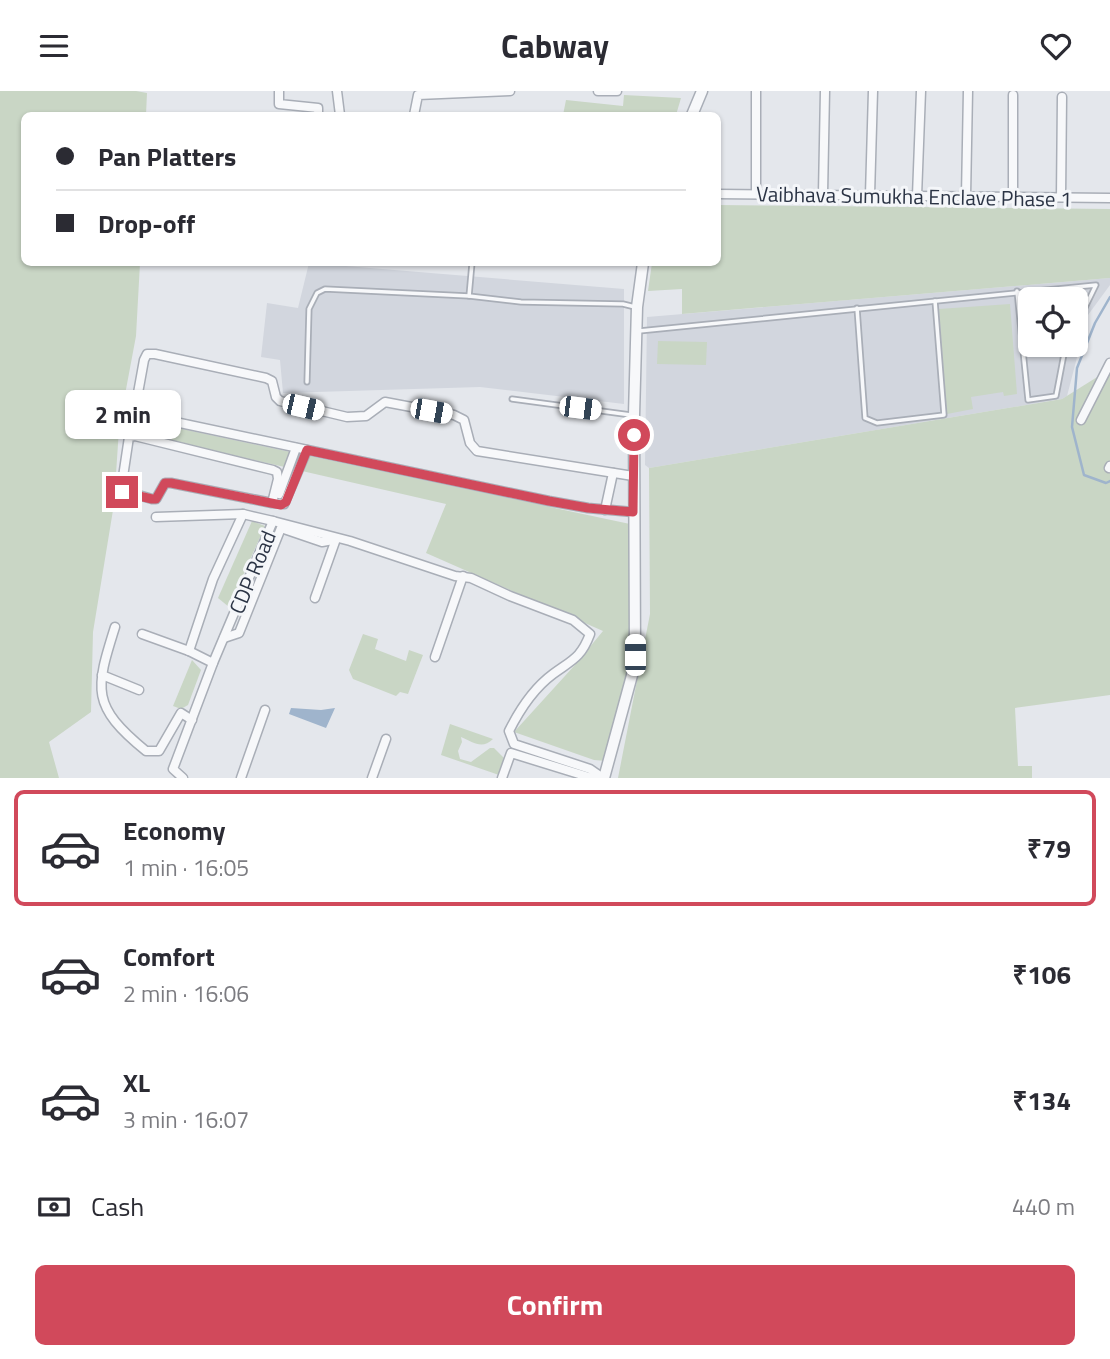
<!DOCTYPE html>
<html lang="en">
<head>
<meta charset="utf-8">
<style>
  :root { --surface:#fff; --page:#f7f7f7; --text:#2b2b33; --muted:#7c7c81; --line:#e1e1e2; --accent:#d1495b }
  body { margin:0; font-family:"Titillium Web",sans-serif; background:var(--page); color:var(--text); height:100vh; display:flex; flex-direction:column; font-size:26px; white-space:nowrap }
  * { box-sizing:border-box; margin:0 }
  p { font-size:23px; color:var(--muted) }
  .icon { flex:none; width:38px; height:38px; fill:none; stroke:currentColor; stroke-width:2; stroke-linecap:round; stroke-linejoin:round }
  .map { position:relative; height:687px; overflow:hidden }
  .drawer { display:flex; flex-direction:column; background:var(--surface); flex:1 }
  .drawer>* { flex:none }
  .guide { position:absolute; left:21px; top:21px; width:700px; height:154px; border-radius:10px; box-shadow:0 2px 5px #0004; display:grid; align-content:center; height:154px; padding:0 35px; background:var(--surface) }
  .fabs { position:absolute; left:1018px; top:196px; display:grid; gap:14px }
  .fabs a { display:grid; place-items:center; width:70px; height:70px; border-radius:10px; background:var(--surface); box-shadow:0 2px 5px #0004; font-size:35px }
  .end { position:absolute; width:32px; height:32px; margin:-16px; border:9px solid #d1495b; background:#fff; box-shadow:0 0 0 4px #fff }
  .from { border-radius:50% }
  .bubble { position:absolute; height:49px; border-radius:10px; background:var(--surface); box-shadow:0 2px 5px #0004; font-size:23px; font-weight:700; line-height:49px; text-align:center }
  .car { position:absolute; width:21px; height:42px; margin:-21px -10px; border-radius:9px; box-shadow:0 0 5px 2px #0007; background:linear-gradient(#fff 24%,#345 0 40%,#fff 0 76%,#345 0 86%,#fff 0) }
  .guide b { display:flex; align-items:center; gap:24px; height:66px; font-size:26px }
  .guide b+b { border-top:2px solid var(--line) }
  .guide i { width:18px; height:18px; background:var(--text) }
  ul { padding:12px 0 0; list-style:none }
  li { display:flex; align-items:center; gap:21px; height:116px; margin:0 14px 10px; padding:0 21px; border:4px solid transparent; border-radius:10px }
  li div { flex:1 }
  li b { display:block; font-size:26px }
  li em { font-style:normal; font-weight:700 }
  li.on { border-color:var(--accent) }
  li>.icon { width:63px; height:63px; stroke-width:1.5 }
  .pay { display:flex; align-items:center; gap:18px; height:77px; padding:0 35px; font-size:26px }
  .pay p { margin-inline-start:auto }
  .primary-button { display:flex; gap:14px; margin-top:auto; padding:14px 35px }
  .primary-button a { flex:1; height:80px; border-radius:10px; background:var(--accent); color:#fff; font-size:28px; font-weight:700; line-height:80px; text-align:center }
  header { display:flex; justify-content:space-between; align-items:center; height:91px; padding:0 35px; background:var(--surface); font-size:32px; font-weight:700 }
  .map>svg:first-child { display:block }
</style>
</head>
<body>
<header><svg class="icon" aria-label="menu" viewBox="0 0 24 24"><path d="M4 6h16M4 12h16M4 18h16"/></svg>Cabway<svg class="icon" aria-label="heart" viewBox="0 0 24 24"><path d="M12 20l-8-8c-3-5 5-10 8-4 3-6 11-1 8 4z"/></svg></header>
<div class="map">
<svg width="1110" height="687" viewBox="0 0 1110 687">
  <rect width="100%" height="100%" fill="#e4e7ec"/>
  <g fill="#d2d6de" fill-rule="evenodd">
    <polygon points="309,172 624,198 624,313 480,296 283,302 280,269 261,266 267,212 298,217"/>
    <path d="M1110 187V194L1088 224 1067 305 1062 308 649 377 645 374 647 226ZM1031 208H1076V254H1031Z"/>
  </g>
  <g fill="#c9d6c5">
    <polygon points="0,0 136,0 147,2 146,24 24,24 24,172 140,172 136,245 121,325 630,433 636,547 606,670 594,669 514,641 574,575 603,540 426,462 446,413 119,338 114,413 93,541 91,621 49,651 59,687 0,687"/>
    <polygon points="624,4 681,7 676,24 563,24 566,9 623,15"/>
    <polygon points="718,114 1110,118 1110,187 682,223 682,198 648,200 652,172 718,172"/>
    <polygon points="1010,213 1017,303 1004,305 1003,301 971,306 973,318 947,323 939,218"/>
    <polygon points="658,250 707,251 706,274 657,273"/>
    <polygon points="1110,278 1110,604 1015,617 1018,675 1032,675 1032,687 618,687 650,523 649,377 1062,308"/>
    <polygon points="252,430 265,435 229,516 218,507"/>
    <polygon points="363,543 378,548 375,558 406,570 409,559 423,564 408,603 400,601 396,605 353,588 349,579"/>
    <polygon points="192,569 201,579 188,614 181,618 173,615"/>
    <path d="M450 633 493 648C482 659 473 651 461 646L462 651 458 660 460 668 471 671 490 657H494L504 667 499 684 441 664Z"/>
  </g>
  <polygon fill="#9fb4cc" points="291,617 321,619 335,617 326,637 289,623"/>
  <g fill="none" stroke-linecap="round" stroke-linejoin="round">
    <polyline stroke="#9fb4cc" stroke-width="2.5" points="1110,206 1095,232 1077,277 1072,336 1084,384 1106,392 1110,390"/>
    <g stroke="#a9aeb7" stroke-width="7">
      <g id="service">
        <polyline points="1017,200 1028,309 1056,305 1064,263 1068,254"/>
        <polyline points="469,205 472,172"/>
        <polyline points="857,217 865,327 877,332 944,324 935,210"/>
        <polyline points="639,240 1096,194 1076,235"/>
        <polyline points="307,291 309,218 317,202 325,198 469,205 521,211 623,213 635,216"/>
        <polyline points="512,308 631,324"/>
      </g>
    </g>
    <g stroke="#a9aeb7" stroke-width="11">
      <g id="minor">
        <polyline points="279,0 279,13 318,17 318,24"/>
        <polyline points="337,0 340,24"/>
        <polyline points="598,0 617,0"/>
        <polyline points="414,24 418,4 510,0"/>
        <polyline points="718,103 1110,107"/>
        <polyline points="756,103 756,0"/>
        <polyline points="823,103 825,0"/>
        <polyline points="870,104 873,0"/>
        <polyline points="917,105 921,0"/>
        <polyline points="966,105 968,0"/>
        <polyline points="1013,106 1013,4"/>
        <polyline points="1061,106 1062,6"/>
        <polyline points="1081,329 1110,272"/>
        <polyline points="1109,377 1110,375"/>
        <polyline points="279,403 296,357"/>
        <polyline points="272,412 278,388 277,381 273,379 135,345 129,346 121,399 152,408 156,408 165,392 171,392 272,412 284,413 307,359"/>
        <polyline points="605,419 613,382"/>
        <polyline points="633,421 588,417 549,410 147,325 136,313 144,269 147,263 155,263 266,287 272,290 276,306 280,310 347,326 366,325 385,311 454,324 464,329 470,352 477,360 633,385"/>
        <polyline points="156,426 243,423"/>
        <polyline points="315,507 336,448"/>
        <path d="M115 536C95 599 91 615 146 660H159L181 622 192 629"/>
        <polyline points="142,543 189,560 213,572"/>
        <polyline points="224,547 239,542 281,437 322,451 333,449"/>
        <polyline points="189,560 213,488 243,423 273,430"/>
        <polyline points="435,566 463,485"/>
        <polyline points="102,584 139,599"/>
        <path d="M183 687 173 678 213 572 273 430 350 450 455 485 471 487 510 505 573 529 590 543C581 567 572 569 553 583 534 597 519 620 509 640L514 653 590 678 603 687"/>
        <polyline points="241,687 265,619"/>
        <polyline points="372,687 386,648"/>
        <polyline points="502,687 511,662 592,687"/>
      </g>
    </g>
    <g stroke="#a9aeb7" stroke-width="13">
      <g id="tertiary">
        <polyline points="692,24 702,0"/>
        <polyline points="604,687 634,577 635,564 634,324 637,216 643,172"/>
      </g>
    </g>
    <use href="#service" stroke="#f7f8fa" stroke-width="3.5"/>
    <use href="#minor" stroke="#f7f8fa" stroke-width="8"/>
    <use href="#tertiary" stroke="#f7f8fa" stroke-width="10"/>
  </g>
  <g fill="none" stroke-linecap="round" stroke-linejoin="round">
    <polyline stroke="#d1495b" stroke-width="9" points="122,401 152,408 156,408 165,392 171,392 281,414 286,411 307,359 549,410 588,417 633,421 634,344"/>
  </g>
  <g text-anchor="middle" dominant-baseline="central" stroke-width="6" stroke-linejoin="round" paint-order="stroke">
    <g font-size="21" fill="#2b3445" stroke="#f4f6f9">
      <text transform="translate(914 105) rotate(1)">Vaibhava Sumukha Enclave Phase 1</text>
      <text transform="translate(252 481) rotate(-67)">CDP Road</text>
    </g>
  </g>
</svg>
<div class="fabs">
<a><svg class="icon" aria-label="locate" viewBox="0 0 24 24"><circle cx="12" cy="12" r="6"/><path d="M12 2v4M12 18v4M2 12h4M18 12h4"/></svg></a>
</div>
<i class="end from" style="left:634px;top:344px"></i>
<i class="end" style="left:122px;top:401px"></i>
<div class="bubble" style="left:65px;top:299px;width:116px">2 min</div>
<i class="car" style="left:303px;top:316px;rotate:103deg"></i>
<i class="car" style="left:580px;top:317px;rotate:97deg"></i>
<i class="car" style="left:431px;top:320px;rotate:100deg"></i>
<i class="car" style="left:635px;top:564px;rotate:0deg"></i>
<div class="guide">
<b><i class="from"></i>Pan Platters</b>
<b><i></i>Drop-off</b>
</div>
</div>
<section class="drawer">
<ul>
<li class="on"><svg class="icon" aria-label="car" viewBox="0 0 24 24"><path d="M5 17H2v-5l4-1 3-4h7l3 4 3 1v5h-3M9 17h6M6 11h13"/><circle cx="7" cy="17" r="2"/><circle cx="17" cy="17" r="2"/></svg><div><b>Economy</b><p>1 min · 16:05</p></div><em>₹79</em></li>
<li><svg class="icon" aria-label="car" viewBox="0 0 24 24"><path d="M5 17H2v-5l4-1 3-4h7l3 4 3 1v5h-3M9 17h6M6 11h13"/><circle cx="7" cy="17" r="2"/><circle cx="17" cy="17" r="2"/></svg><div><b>Comfort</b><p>2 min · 16:06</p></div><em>₹106</em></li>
<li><svg class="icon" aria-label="car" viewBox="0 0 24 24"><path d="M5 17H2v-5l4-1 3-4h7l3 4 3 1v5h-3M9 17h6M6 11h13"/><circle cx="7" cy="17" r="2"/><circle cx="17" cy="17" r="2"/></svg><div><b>XL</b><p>3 min · 16:07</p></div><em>₹134</em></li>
</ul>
<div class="pay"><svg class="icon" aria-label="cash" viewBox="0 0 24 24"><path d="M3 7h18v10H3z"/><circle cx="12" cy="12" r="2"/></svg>Cash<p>440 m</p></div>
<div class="primary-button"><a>Confirm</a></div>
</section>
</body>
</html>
